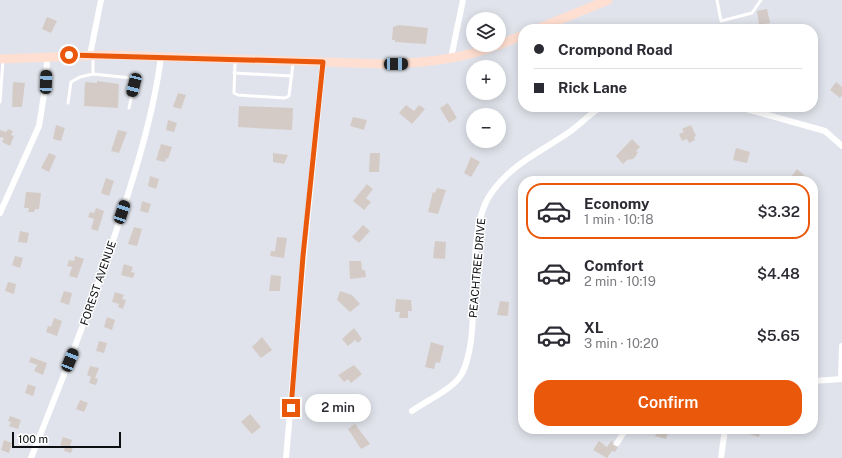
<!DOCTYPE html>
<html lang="en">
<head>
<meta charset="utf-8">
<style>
  :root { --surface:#fff; --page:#f2f2f3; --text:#2b2b33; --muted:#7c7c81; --line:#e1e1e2; --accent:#ea580c }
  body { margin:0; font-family:"Public Sans",sans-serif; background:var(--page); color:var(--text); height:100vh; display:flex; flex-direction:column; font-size:15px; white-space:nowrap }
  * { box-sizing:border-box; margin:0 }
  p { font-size:13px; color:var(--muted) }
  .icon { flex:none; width:22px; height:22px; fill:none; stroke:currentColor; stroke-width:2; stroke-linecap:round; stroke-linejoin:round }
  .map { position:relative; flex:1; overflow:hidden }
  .panel { position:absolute; left:518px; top:176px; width:300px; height:258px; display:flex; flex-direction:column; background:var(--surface); border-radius:16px; box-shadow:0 2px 10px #0003 }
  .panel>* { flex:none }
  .banner { position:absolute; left:518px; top:24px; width:300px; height:88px; border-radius:16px; box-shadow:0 2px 10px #0003; display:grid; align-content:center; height:88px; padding:0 16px; background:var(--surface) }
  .fabs { position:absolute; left:466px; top:12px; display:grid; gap:8px }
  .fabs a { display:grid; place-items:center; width:40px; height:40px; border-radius:50%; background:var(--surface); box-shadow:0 2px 10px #0003; font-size:20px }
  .scale { position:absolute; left:12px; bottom:10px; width:109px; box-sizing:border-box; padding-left:4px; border:2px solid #0e0f12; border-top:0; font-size:11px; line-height:14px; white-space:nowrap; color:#0e0f12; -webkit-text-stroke:3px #fff; paint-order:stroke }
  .end { position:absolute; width:18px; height:18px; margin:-9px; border:5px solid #ea580c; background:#fff; box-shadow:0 0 0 2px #fff }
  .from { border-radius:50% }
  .bubble { position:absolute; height:28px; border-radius:14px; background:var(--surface); box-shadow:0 2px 10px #0003; font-size:13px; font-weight:600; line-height:28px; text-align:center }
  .car { position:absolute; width:12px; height:24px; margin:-12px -6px; border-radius:5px; box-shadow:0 0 3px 1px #0007; background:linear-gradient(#222 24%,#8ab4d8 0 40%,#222 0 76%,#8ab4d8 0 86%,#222 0) }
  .banner b { display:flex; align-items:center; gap:14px; height:38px; font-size:15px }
  .banner b+b { border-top:1px solid var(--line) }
  .banner i { width:10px; height:10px; background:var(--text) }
  ul { padding:7px 0 0; list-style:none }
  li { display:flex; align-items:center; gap:12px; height:56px; margin:0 8px 6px; padding:0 8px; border:2px solid transparent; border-radius:16px }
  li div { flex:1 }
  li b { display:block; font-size:15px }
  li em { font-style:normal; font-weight:600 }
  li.current { border-color:var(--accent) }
  li>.icon { width:36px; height:36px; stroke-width:1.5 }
  .cta { display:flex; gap:8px; margin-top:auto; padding:8px 16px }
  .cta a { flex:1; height:46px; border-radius:16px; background:var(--accent); color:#fff; font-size:16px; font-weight:600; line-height:46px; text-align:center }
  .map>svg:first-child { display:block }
</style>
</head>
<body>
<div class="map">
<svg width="842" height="458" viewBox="0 0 842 458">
  <rect width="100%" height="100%" fill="#e0e3eb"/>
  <g fill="#d4cbc6">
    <polygon points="767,9 770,23 759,25 757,11"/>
    <polygon points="47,17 57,21 51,33 42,29"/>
    <polygon points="399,25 428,28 426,44 395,42 395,40 392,40 393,27"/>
    <polygon points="97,81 119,84 118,108 84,106 85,82 97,83"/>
    <polygon points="13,82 25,83 22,107 12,107"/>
    <polygon points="836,82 842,87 842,95 840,98 830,90"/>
    <polygon points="178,93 186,95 181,109 173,107"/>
    <polygon points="448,103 457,118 449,123 440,108"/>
    <polygon points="406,105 414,111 419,105 425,109 412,124 399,113"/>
    <polygon points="239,106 293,108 292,130 238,127"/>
    <polygon points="353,117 367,120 364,130 350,126"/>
    <polygon points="168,120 177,123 174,132 166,130"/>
    <polygon points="56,125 65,128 61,141 53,139"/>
    <polygon points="691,125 696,136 694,137 695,140 689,143 687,139 682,141 679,134 684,132 682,129"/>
    <polygon points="8,129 13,131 11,135 14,136 10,146 2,142 4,138 0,137 0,130 6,132"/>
    <polygon points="118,130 127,132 119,153 111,151"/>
    <polygon points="632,139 640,147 636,151 638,152 635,157 633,159 627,160 623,164 616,156"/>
    <polygon points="161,144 172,147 168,159 166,158 165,162 156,160"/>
    <polygon points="736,148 750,152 747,163 733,160"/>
    <polygon points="49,153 56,156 49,172 41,168"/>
    <polygon points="273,153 288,155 284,164 273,162"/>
    <polygon points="370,153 380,153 379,172 369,172"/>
    <polygon points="471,157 480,162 471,177 464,173"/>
    <polygon points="797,169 804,175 812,181 788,181"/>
    <polygon points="150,176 159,179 156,189 148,186"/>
    <polygon points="106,178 114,181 109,196 101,193"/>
    <polygon points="367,184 373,189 366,198 371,202 364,210 353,201"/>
    <polygon points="437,188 446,190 438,214 428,212 433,192 435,193"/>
    <polygon points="26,192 41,193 39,209 35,209 34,212 28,212 29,208 24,208"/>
    <polygon points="142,201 151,204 148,213 140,211"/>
    <polygon points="96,208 104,211 98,231 91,229 94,219 88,217 90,212 94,213"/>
    <polygon points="363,225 370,231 359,243 352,237"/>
    <polygon points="134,227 142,229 137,246 128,244"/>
    <polygon points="20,231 29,233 27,243 18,242"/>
    <polygon points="277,237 287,238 284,258 270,256 271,251 275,251"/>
    <polygon points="435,241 446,242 445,259 433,258"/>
    <polygon points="15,256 23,258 20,268 12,265"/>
    <polygon points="75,256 84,259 77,278 69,276 72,267 67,266 69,260 74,261"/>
    <polygon points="349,261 361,261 362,270 365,270 366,277 350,279"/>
    <polygon points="124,264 133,267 131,272 135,273 133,278 121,275"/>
    <polygon points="271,275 281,276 280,291 269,291"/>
    <polygon points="8,282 16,284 14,294 5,291"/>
    <polygon points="64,291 72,293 69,305 60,302"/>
    <polygon points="340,291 352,295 360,304 350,312 337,300"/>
    <polygon points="115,292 124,295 122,299 126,300 123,309 118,307 119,304 112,302"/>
    <polygon points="396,299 411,300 412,311 408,311 408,318 399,318 400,312 395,312"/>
    <polygon points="500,301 509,302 508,316 497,315"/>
    <polygon points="107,317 115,320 112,330 104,327"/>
    <polygon points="54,318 62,321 57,336 46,332 48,326 51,327"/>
    <polygon points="354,328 362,339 358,343 355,340 348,346 342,339"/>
    <polygon points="262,337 272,350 261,358 252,347"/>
    <polygon points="99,341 107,343 104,353 96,351"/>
    <polygon points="431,342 444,346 440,363 436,362 434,369 425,367"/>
    <polygon points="31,357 47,363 43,375 34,371 37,365 29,362"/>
    <polygon points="354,365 362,374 351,383 348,379 344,382 338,375"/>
    <polygon points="90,366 99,368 95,378 98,379 96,385 89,383 91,377 87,375"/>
    <polygon points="28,384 36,387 33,396 25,393"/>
    <polygon points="80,400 88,403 84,412 76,409"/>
    <polygon points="250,414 261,427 252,434 241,422"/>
    <polygon points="10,416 21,420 18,429 9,426 11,422 8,421"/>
    <polygon points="355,424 370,444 361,449 348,429"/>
    <polygon points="644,429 666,429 669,430 666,439 655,436 656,434 644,430"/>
    <polygon points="750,429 761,429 759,437 749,434"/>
    <polygon points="63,437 72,440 70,446 73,447 71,453 64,451 65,447 60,445"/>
    <polygon points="4,440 12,443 9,453 1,450"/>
    <polygon points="612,440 613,445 618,447 615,452 612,451 607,458 593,450 599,441 607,447"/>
  </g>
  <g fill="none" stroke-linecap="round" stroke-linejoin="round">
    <g stroke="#fff" stroke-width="3">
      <polyline points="717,0 721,21 752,13 761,0"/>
      <polyline points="235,61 234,93 238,95 285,98 289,96 293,63"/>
      <polyline points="234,73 292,76"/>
      <polyline points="93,74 131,78 134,85 129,108"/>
      <polyline points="0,102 3,60"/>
      <polyline points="68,103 71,82 80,77 93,74 93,57"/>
    </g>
    <g stroke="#fff" stroke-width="6">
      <polyline points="90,55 101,0"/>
      <polyline points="451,58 463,0"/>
      <polyline points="739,107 825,131 842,146"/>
      <polyline points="0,213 39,126 46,82 47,56"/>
      <polyline points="841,379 842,346"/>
      <polyline points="813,381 842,379"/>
      <path d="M412 411C426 401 449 391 459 378 466 369 468 357 470 347 478 304 467 230 490 195 509 166 538 153 565 135 578 127 588 115 601 107"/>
      <polyline points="617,443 626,429"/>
      <path d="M31 458C64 375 96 295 123 210 139 160 154 110 161 57"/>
      <polyline points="286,458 303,264 323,62"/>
      <polyline points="721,458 725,429"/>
    </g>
    <g stroke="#ffdfd1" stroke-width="9">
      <polyline points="537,29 608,0"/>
      <polyline points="499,45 523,35"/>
      <path d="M0 59 111 55 387 64C425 63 463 59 498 45"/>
    </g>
  </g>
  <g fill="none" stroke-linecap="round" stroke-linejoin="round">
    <polyline stroke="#ea580c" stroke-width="5" points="69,55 323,62 303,256 291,408"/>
  </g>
  <g text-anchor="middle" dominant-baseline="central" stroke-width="3" stroke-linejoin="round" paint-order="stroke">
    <g font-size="11" fill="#0e0f12" stroke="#fff">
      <text transform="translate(477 268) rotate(-85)">PEACHTREE DRIVE</text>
      <text transform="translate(98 283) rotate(-71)">FOREST AVENUE</text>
    </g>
  </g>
</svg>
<div class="fabs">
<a><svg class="icon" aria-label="layers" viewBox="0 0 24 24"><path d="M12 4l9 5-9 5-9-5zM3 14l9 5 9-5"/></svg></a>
<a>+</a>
<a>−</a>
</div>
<div class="scale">100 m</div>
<i class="end from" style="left:69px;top:55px"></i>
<i class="end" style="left:291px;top:408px"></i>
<div class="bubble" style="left:305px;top:394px;width:66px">2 min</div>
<i class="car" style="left:396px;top:64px;rotate:89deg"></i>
<i class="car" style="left:46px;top:82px;rotate:2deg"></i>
<i class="car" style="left:134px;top:85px;rotate:194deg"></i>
<i class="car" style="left:122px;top:212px;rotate:18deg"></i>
<i class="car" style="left:70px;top:360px;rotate:22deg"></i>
<div class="banner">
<b><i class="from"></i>Crompond Road</b>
<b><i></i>Rick Lane</b>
</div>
<section class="panel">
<ul>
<li class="current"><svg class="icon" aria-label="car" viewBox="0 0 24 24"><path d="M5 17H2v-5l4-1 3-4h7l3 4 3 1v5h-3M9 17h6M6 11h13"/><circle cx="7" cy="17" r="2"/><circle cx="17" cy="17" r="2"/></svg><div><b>Economy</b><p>1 min · 10:18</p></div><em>$3.32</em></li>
<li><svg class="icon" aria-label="car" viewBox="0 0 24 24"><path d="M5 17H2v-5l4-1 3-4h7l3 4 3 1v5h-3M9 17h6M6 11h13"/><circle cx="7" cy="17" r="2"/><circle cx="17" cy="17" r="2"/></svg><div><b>Comfort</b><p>2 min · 10:19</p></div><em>$4.48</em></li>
<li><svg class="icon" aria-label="car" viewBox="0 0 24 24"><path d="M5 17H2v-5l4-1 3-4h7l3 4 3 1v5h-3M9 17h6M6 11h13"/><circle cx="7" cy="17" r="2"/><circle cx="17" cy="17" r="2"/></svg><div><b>XL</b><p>3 min · 10:20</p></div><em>$5.65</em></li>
</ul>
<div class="cta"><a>Confirm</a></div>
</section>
</div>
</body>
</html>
